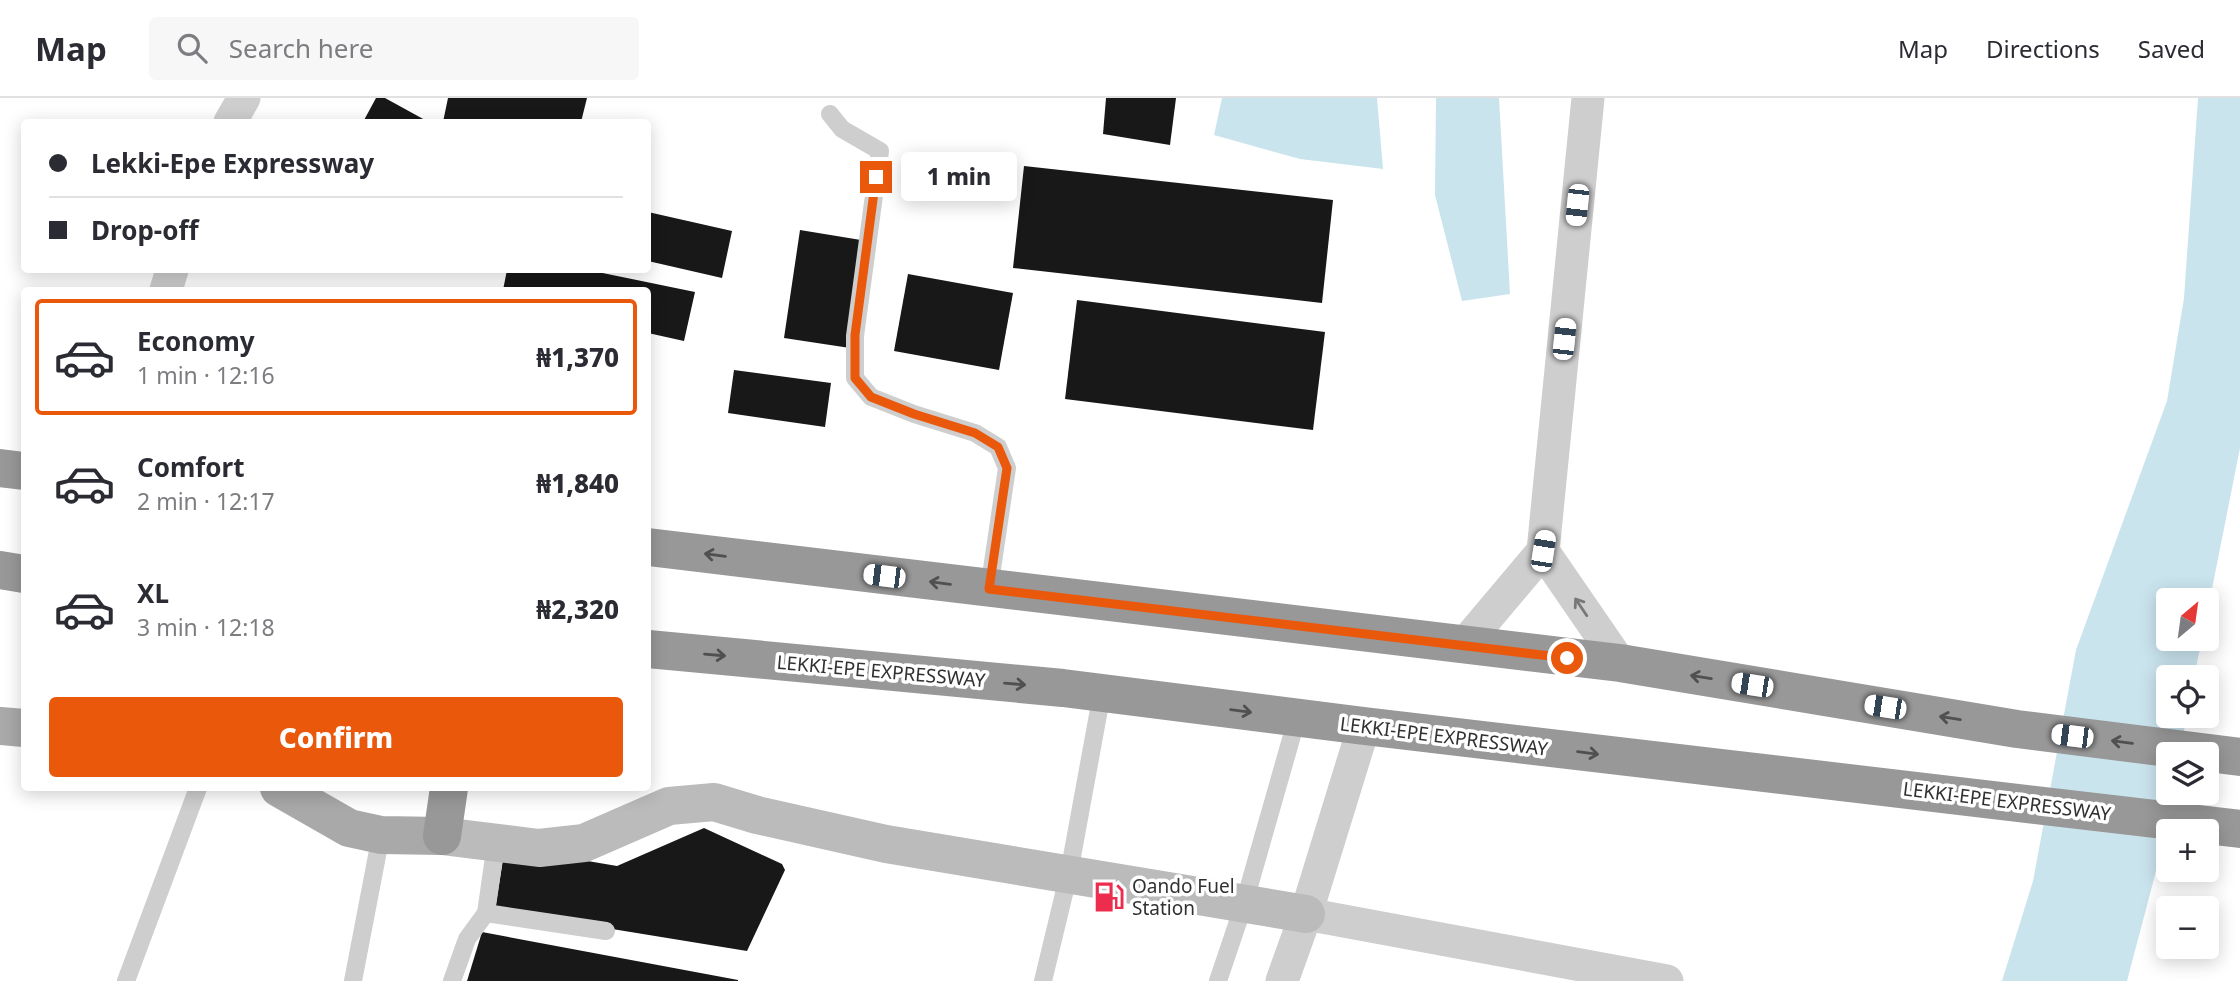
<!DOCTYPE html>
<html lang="en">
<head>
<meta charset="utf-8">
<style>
  :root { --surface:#fff; --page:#f7f7f7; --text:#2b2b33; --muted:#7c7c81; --line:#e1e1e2; --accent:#ea580c }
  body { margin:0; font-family:"Noto Sans",sans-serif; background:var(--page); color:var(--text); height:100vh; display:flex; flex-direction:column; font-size:26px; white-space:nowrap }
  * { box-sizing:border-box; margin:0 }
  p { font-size:23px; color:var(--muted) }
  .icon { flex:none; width:38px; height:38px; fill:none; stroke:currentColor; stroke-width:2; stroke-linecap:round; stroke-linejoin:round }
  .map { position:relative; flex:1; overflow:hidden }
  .drawer { position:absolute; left:21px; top:189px; width:630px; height:504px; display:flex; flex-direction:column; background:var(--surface); border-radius:7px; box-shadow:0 4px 18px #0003 }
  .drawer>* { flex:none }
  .guide { position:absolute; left:21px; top:21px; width:630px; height:154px; border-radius:7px; box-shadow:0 4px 18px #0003; display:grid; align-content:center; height:154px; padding:0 28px; background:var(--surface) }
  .needle { width:46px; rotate:29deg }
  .tools { position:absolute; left:2156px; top:490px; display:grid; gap:14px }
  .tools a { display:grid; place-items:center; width:63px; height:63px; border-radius:7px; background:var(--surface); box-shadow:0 4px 18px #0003; font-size:35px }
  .end { position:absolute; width:32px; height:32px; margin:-16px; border:9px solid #ea580c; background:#fff; box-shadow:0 0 0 4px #fff }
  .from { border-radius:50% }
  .bubble { position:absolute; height:49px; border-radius:7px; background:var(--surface); box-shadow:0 4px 18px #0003; font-size:23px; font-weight:800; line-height:49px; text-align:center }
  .car { position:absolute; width:21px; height:42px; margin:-21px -10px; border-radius:9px; box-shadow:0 0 5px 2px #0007; background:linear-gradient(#fff 24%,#345 0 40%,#fff 0 76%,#345 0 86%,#fff 0) }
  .guide b { display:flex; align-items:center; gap:24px; height:66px; font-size:26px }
  .guide b+b { border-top:2px solid var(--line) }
  .guide i { width:18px; height:18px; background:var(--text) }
  ul { padding:12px 0 0; list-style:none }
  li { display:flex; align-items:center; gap:21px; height:116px; margin:0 14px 10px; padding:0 14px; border:4px solid transparent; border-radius:7px }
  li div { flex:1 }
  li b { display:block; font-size:26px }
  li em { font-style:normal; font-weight:800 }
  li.active { border-color:var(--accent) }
  li>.icon { width:63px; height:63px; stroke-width:1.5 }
  .action { display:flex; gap:14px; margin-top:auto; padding:14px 28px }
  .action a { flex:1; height:80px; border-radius:7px; background:var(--accent); color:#fff; font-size:28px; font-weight:800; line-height:80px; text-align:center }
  header { display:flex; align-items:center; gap:42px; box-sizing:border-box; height:98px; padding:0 35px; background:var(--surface); border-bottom:2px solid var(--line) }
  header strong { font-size:33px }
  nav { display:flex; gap:38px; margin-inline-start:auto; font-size:24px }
  .search { width:490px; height:63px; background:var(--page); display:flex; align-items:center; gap:18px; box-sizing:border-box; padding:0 24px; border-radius:7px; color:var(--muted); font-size:26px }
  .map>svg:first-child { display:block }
</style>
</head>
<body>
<header>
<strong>Map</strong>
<div class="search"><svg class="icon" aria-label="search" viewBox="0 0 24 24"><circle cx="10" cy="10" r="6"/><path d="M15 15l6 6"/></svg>Search here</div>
<nav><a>Map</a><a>Directions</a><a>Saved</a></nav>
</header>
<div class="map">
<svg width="2240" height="883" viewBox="0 0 2240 883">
  <rect width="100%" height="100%" fill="#fff"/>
  <g fill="#cae4ee">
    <polygon points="1222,0 1377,0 1383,71 1300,61 1214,37"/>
    <polygon points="1436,0 1499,0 1510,196 1462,203 1435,97"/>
    <polygon points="2198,0 2240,0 2240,350 2207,516 2207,502 2168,502 2168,541 2202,541 2194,579 2168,579 2168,618 2187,618 2179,656 2168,656 2168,695 2171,695 2155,777 2127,883 2002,883 2033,783 2076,552 2167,303 2184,200"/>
  </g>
  <g fill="#181818">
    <polygon points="376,0 385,0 425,22 424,24 363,24"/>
    <polygon points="448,0 587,0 581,24 443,24"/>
    <polygon points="1106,0 1176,0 1170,47 1103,36"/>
    <polygon points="1024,68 1333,102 1322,205 1013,170"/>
    <polygon points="648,114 732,133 722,180 648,163"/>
    <polygon points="800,132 867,143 850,250 784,240"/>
    <polygon points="507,172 588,172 695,194 684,243 648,235 648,192 503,192"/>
    <polygon points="908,176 1013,195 999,272 894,253"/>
    <polygon points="1077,202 1325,234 1313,332 1065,301"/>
    <polygon points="734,272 831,285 825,329 728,315"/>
    <polygon points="704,730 782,766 785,772 747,853 495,812 505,749 617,768"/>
    <polygon points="482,834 738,882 738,883 467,883"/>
  </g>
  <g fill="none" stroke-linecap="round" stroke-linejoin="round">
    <g stroke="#cecece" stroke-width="18">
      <polyline points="830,16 842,31 880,53 855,238 855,280 871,299 914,316 975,335 998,349 1007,370 989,491"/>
      <polyline points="496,745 486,815 606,833"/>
      <polyline points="126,883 198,690"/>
      <polyline points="353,883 381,737"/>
      <polyline points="452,883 467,841 486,815"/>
      <polyline points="1043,883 1069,775 1102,595"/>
      <polyline points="1218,883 1244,806 1297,620"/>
    </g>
    <g stroke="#cecece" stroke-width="33">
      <polyline points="230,24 244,0"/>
      <polyline points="166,192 172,172"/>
      <polyline points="1543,453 1620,565"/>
      <polyline points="1463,548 1543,453 1588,0"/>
      <polyline points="1306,816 1667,883"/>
      <polyline points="1282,883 1306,816 1364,628"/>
    </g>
    <polyline stroke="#bbb" stroke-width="38" points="442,738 539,750 584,745 669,708 714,704 757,717 886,746 1306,816"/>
    <g stroke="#a9a9a9" stroke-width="38">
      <polyline points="0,628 24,630"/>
      <polyline points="279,690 349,730 381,737 442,738"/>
    </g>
    <g stroke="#989898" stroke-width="38">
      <polyline points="0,370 24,373"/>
      <polyline points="648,449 1620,565 2017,631 2240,659"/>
      <polyline points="0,472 24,476"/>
      <polyline points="648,551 1063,590 1364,628 2240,731"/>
      <polyline points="442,738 449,690"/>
    </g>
  </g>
  <defs><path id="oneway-shaft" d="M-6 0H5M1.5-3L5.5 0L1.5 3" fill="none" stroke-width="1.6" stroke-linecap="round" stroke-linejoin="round" transform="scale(1.75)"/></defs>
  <g stroke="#505050">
    <use href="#oneway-shaft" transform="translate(715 457) rotate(-173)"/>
    <use href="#oneway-shaft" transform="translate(940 485) rotate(-173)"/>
    <use href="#oneway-shaft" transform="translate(715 557) rotate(5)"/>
    <use href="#oneway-shaft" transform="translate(1701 579) rotate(-171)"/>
    <use href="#oneway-shaft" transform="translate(1015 586) rotate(5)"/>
    <use href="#oneway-shaft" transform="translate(1241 613) rotate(7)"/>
    <use href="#oneway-shaft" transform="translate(1950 620) rotate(-171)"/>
    <use href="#oneway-shaft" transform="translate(2122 644) rotate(-173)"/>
    <use href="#oneway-shaft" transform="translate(1588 655) rotate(7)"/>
  </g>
  <use stroke="#787878" href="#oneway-shaft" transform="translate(1581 509) rotate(-124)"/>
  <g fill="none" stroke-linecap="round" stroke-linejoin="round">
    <polyline stroke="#ea580c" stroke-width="9" points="876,79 855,237 855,280 871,299 914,316 975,335 998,349 1007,370 989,491 1567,560"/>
  </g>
  <defs>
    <g id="fuel-bare" transform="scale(2.415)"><path d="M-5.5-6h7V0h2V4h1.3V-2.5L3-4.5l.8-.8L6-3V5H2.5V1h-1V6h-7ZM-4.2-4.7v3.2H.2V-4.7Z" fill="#ed2d4e" stroke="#fff" stroke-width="2.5" paint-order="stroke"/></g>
  </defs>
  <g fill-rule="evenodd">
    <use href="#fuel-bare" x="1109" y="799"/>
  </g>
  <g text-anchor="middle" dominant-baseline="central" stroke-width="7" stroke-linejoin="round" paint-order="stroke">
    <g font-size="19" fill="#313131" stroke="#fff">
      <text transform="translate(881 573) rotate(5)">LEKKI-EPE EXPRESSWAY</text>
      <text transform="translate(1444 638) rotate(7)">LEKKI-EPE EXPRESSWAY</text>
      <text transform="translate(2007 703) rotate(7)">LEKKI-EPE EXPRESSWAY</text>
    </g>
    <g font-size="19" fill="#313131" stroke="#fff" text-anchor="start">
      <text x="1132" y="788">Oando Fuel<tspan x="1132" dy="22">Station</tspan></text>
    </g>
  </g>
</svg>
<div class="tools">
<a><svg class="needle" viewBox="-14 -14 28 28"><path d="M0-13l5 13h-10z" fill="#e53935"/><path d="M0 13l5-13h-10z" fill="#7c7c81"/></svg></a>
<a><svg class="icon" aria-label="locate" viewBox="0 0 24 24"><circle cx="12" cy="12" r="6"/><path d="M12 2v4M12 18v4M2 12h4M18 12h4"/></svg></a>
<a><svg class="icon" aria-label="layers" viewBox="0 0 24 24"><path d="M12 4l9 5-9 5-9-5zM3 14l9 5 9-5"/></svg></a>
<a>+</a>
<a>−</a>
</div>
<i class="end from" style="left:1567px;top:560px"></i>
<i class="end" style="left:876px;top:79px"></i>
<div class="bubble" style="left:901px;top:54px;width:116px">1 min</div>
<i class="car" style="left:1577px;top:107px;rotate:186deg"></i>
<i class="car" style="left:1564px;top:241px;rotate:6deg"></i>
<i class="car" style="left:1543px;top:453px;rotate:9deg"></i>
<i class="car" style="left:884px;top:478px;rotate:277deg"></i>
<i class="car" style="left:1752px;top:587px;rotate:279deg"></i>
<i class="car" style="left:1885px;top:609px;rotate:279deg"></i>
<i class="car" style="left:2072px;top:638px;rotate:277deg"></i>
<div class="guide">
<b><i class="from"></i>Lekki-Epe Expressway</b>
<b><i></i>Drop-off</b>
</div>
<section class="drawer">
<ul>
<li class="active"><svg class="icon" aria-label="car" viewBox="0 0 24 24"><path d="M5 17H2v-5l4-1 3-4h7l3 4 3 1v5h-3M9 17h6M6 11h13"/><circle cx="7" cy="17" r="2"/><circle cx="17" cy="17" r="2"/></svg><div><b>Economy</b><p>1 min · 12:16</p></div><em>₦1,370</em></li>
<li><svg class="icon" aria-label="car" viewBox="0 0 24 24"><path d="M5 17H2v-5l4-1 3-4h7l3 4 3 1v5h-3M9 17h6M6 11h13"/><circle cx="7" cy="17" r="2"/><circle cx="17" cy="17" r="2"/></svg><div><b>Comfort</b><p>2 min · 12:17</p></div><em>₦1,840</em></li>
<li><svg class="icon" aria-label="car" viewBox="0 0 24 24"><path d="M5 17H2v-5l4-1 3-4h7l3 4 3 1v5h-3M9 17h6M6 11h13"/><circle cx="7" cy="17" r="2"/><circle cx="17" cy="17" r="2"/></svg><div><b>XL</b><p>3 min · 12:18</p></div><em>₦2,320</em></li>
</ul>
<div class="action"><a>Confirm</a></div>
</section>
</div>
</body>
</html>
